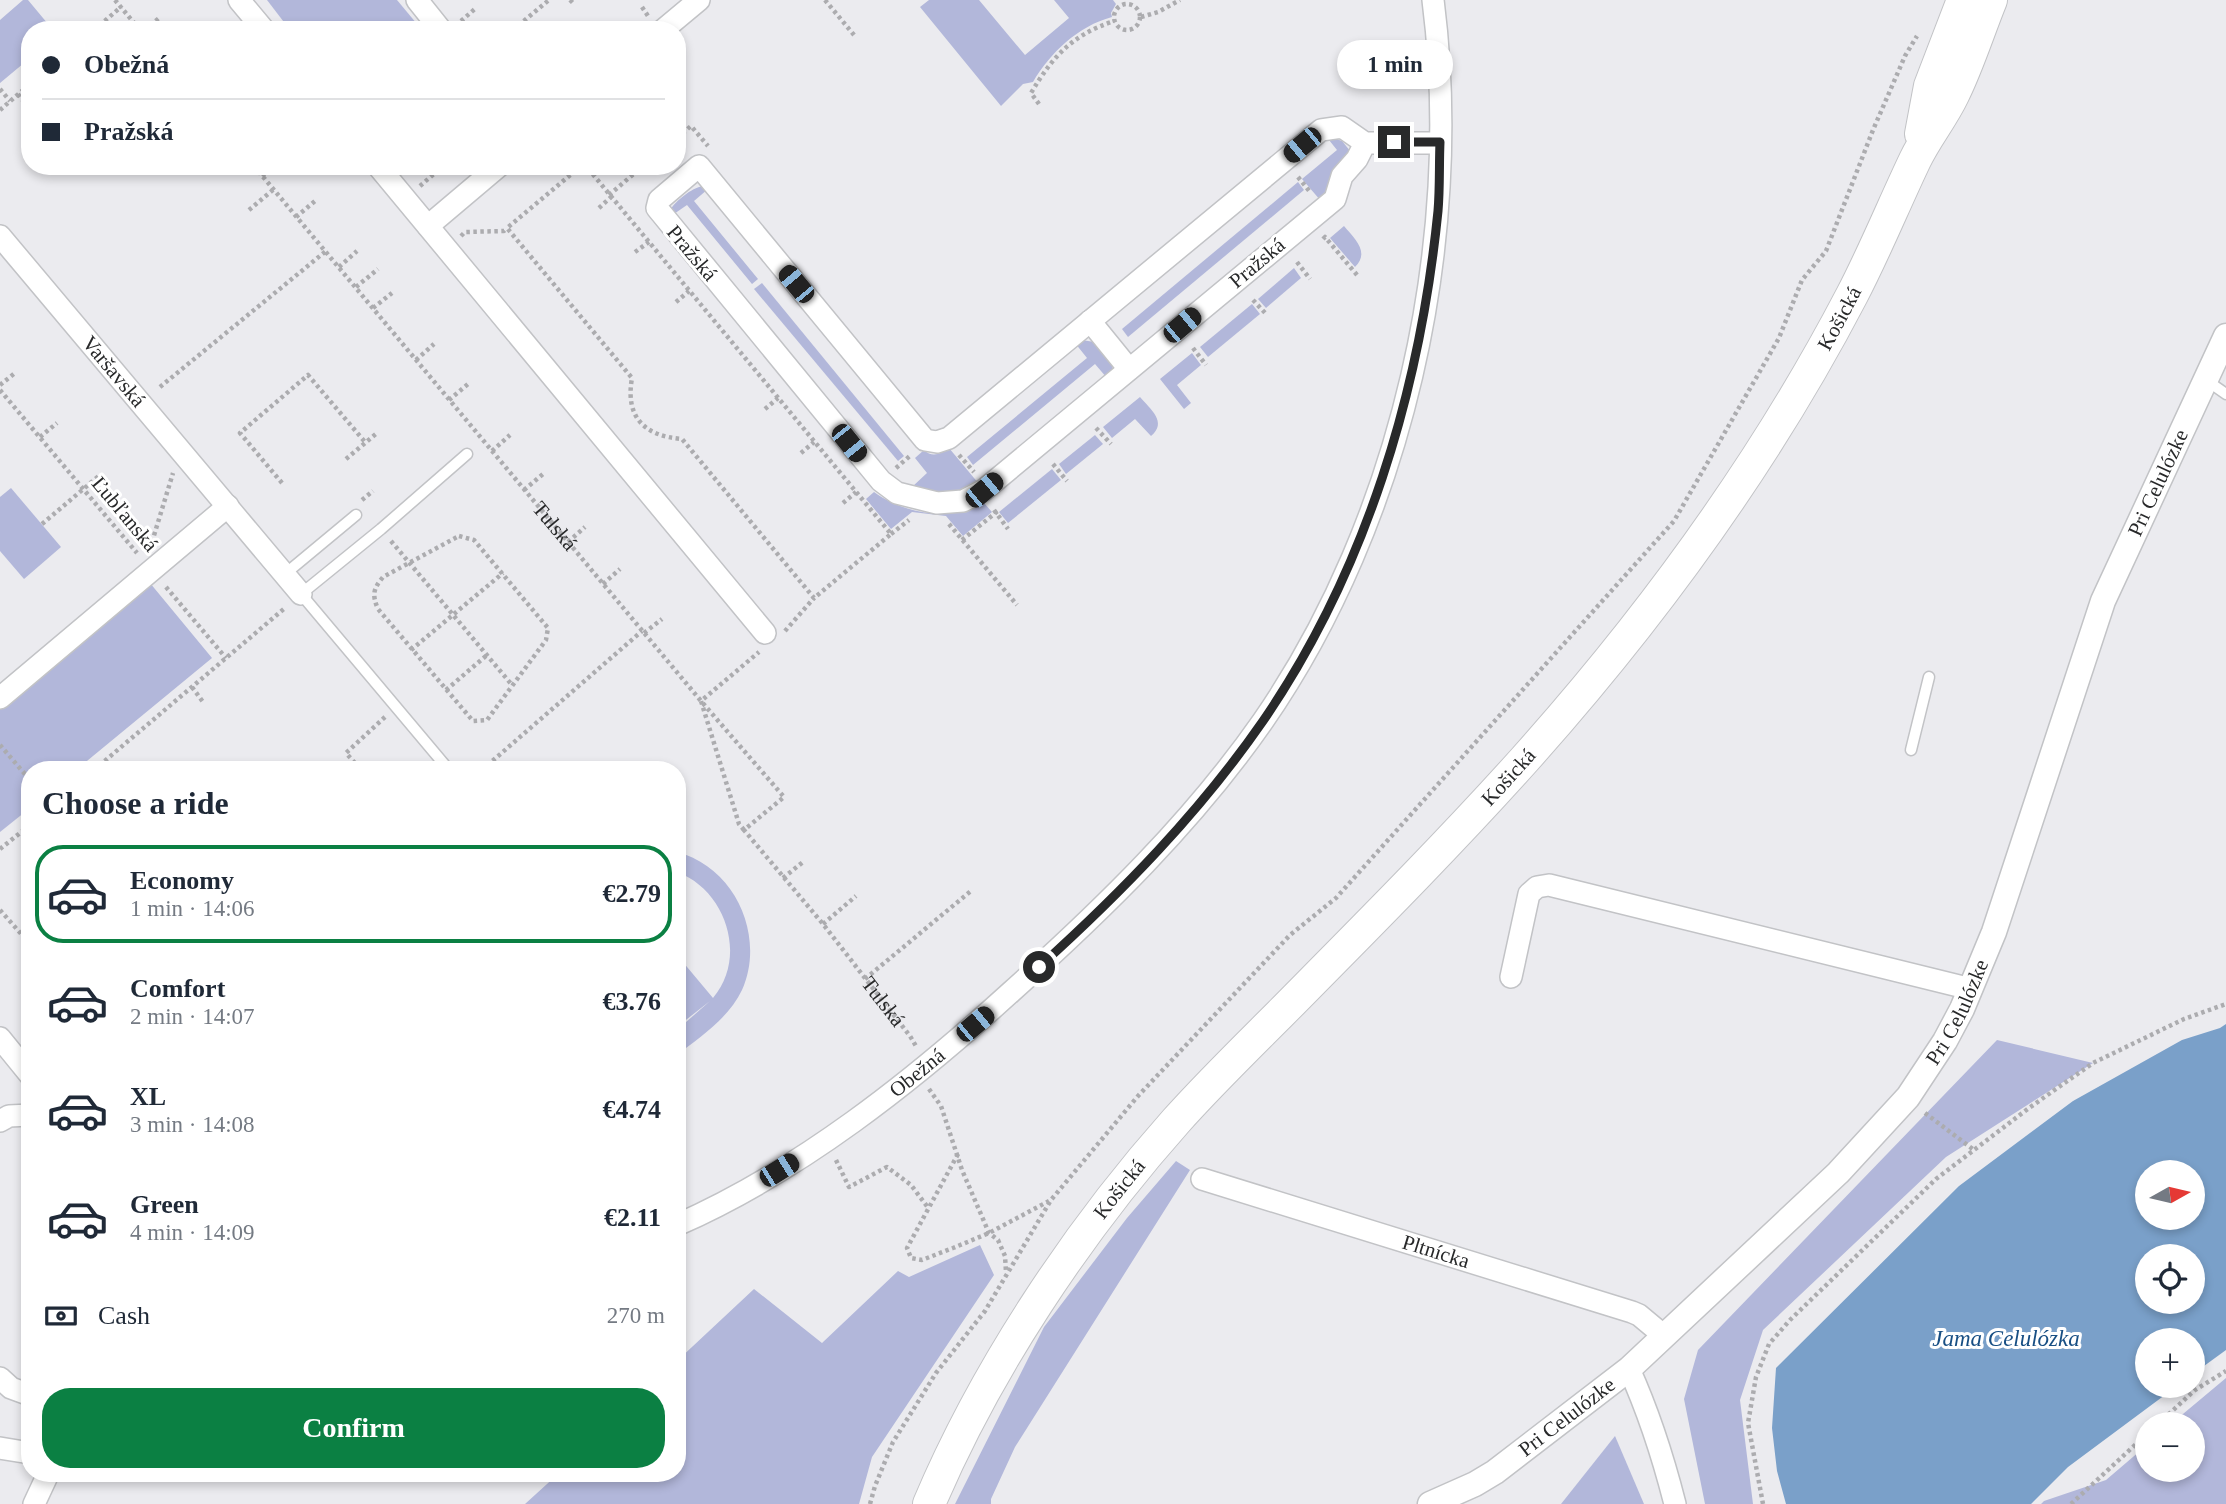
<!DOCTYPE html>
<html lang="en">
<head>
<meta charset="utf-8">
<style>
  :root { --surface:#fff; --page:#f2f2f3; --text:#1f2937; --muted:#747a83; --line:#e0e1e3; --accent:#0b8043 }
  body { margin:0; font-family:"Times New Roman",serif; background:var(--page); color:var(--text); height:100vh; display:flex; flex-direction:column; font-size:26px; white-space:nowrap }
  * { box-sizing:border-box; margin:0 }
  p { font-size:23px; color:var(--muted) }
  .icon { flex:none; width:38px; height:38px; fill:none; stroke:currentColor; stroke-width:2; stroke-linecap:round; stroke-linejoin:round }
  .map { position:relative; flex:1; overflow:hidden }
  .side { position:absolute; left:21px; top:761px; width:665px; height:721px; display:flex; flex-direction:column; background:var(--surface); border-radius:28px; box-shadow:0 4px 10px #0003 }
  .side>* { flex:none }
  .hud { position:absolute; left:21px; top:21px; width:665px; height:154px; border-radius:28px; box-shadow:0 4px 10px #0003; display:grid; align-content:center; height:154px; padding:0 21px; background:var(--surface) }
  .needle { width:46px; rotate:82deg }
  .controls { position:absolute; left:2135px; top:1160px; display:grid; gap:14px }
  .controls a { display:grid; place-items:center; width:70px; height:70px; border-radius:50%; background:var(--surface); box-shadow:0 4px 10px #0003; font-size:35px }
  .end { position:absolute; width:32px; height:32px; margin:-16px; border:9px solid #28292a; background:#fff; box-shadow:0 0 0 4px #fff }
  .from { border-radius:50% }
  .bubble { position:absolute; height:49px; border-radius:24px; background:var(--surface); box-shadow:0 4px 10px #0003; font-size:23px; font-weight:800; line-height:49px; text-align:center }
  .car { position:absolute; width:21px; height:42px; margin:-21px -10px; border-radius:9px; box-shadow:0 0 5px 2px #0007; background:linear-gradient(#222 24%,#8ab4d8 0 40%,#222 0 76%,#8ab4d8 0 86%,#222 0) }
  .hud b { display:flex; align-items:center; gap:24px; height:66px; font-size:26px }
  .hud b+b { border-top:2px solid var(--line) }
  .hud i { width:18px; height:18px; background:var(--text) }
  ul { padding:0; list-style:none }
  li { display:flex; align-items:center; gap:21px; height:98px; margin:0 14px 10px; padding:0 7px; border:4px solid transparent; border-radius:28px }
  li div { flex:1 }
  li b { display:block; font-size:26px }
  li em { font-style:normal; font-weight:800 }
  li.selected { border-color:var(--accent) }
  li>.icon { width:63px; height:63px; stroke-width:1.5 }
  h2 { padding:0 21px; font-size:32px; line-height:84px }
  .pay { display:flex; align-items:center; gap:18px; height:77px; padding:0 21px; font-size:26px }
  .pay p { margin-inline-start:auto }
  .primary-button { display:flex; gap:14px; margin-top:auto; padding:14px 21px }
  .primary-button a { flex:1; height:80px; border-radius:28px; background:var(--accent); color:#fff; font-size:28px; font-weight:800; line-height:80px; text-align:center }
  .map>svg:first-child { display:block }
</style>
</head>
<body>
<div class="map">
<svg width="2226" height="1504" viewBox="0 0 2226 1504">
  <rect width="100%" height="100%" fill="#ebebef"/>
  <g fill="#b2b7da">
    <polygon points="23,0 28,0 53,30 30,30 30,58 0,83 0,20"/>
    <polygon points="267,0 397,0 422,30 290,30"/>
    <path d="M929 0H979L1025 55 1069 18 1054 0H1113L1116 4 1111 13 1112 17C1078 26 1050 53 1033 82L1023 84 1001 106 920 7Z"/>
    <path d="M1325 135 1342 141 1351 152C1343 158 1336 164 1332 174 1328 183 1327 192 1321 201L1302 179 1337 150Z"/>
    <polygon points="1298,182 1304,190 1128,337 1122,329"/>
    <path d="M703 186 708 189 694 201 758 279 752 284 687 205 671 216 670 210C676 201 691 188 703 186Z"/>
    <path d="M1344 226C1355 239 1370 252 1355 267L1330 238Z"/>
    <polygon points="1294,268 1301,278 1266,308 1258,299"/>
    <polygon points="762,283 904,456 898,461 754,289"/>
    <polygon points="1252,304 1260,314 1208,357 1200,347"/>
    <polygon points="1082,340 1094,342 1112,365 1113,370 1107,378 1095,364 973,465 967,457 1087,358 1075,343"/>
    <polygon points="1192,353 1201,365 1177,385 1191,403 1184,409 1160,379"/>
    <path d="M1140 397C1150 409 1168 422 1151 436L1135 419 1112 438 1103 427Z"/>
    <polygon points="1095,435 1103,444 1066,474 1059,464"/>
    <path d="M949 448 979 484C951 495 940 494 912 487L927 473 915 458 924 450C932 458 941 454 949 448Z"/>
    <polygon points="1052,469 1061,480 1008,523 999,512"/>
    <polygon points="11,488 61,547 24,579 0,551 0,497"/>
    <path d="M874 492C904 514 952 522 984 503L992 512 963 536 946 516 912 512 891 529 866 499Z"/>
    <polygon points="150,583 212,658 76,770 30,770 30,808 0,832 0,709"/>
    <path d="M677 852C735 867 766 936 742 990 729 1018 700 1037 677 1055V1030L710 1001 677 1027V955L713 998C748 957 726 890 677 872Z"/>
    <polygon points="1997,1040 2093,1063 1946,1157 1763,1330 1740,1400 1753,1504 1705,1504 1684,1399 1698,1350"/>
    <polygon points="1176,1161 1190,1170 1015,1447 991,1499 991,1504 955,1504 1044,1327 1127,1218"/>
    <polygon points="980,1245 994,1275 872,1457 859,1504 525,1504 558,1474 677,1474 677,1361 754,1289 822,1343 898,1271 909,1277"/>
    <polygon points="2226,1378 2226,1504 2041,1504 2044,1501 2106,1480 2147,1445 2147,1470 2193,1470 2193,1424 2171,1424"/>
    <polygon points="1615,1436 1644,1504 1561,1504"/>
  </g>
  <path fill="#7aa0c9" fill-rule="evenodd" d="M2226 1024V1350L2193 1374V1340H2147V1386H2177L2068 1467 2031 1504H1786L1777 1471 1772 1428 1776 1368 1959 1186 2073 1101 2182 1040 2220 1028ZM2147 1172H2193V1218H2147ZM2147 1256H2193V1302H2147Z"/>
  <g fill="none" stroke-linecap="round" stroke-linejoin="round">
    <g stroke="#c2c3c6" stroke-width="13">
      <g id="service">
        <polyline points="2206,380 2226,394"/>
        <polyline points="285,574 356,515"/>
        <polyline points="1911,750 1929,677"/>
        <polyline points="449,770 301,594 381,529 467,454"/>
      </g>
    </g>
    <g stroke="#c2c3c6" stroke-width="24">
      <g id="minor">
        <polyline points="239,0 264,30"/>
        <polyline points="417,0 441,30"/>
        <polyline points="663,30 699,0"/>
        <polyline points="1365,143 1357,159 1342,176 1335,199 984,490 963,501 937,503 897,493 881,481 657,208 659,200 699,166 925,440 937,442 949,438 1321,130 1342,127 1365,143 1440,143"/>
        <polyline points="378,166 765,633"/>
        <polyline points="428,226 499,166"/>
        <path id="s2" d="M0 236 301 594"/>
        <polyline points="1090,321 1129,369"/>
        <polyline points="0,698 228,506"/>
        <polyline points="1511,977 1529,894 1537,887 1549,885 1971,989"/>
        <polyline points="0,1038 30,1075"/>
        <polyline points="0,1121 9,1116 30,1115"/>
        <path id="s3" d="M1202 1179 1632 1312 1639 1315 1663 1335"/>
        <path id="s4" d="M677 1225C800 1171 913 1081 1011 992 1103 909 1192 823 1263 721 1402 520 1464 242 1433 0"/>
        <path d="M1629 1369C1649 1413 1663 1457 1675 1504"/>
        <polyline points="0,1378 11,1388 30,1395"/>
        <polyline points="0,1448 30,1453"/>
        <polyline points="34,1504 48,1474"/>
      </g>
    </g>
    <g stroke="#c2c3c6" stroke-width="27">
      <g id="tertiary">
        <path id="s5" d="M1430 1504 1475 1484 1495 1472 1629 1369 1838 1173 1908 1097 1945 1041 1962 1009 1994 932 2103 601 2226 336"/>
      </g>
    </g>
    <g stroke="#c2c3c6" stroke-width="34">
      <g id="primary">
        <polyline points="1921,134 1930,86 1963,0"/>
        <path id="s6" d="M929 1504C986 1369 1078 1231 1176 1121 1209 1084 1245 1049 1280 1014 1363 930 1446 847 1525 759 1651 618 1765 462 1852 295 1875 251 1894 204 1915 160 1926 137 1942 118 1953 95 1968 65 1978 32 1991 0"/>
      </g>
    </g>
    <g stroke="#acacaf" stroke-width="4.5" stroke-dasharray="3.5 3.5" stroke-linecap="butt">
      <polyline points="115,0 140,30"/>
      <polyline points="570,0 574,4"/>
      <polyline points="825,0 854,35"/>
      <circle cx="1127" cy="17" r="13"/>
      <polyline points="642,7 648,16"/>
      <polyline points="1141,17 1158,12 1180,0"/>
      <polyline points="461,21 476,8"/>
      <polyline points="94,30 121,7"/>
      <polyline points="145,30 159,18"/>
      <polyline points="513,30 549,0"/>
      <polyline points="0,89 10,101"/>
      <polyline points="18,94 28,107"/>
      <path d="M1039 104 1031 93C1053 56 1072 35 1114 21"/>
      <polyline points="0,110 30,84"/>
      <polyline points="677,138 691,126 708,146"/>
      <path id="s1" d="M254 166 701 701 784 797 744 830 823 924 910 1036 917 1048"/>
      <path d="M581 166 507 228 632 378C625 417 644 436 682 439L814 598 891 534 586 166"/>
      <polyline points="262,176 273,166"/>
      <polyline points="1298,177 1310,192"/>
      <polyline points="420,186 443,166"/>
      <polyline points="609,195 643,166"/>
      <polyline points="599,208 611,197"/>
      <polyline points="249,210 274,189"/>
      <polyline points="296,217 315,201"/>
      <polyline points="461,236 465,232 504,231 507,228"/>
      <polyline points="1323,239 1325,237 1357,275"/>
      <polyline points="635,252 649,242"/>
      <polyline points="1297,262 1310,279"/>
      <polyline points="339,267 357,251"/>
      <polyline points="356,287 378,269"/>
      <polyline points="1253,300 1267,315"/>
      <polyline points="676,302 689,291"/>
      <polyline points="373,308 392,293"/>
      <polyline points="1193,348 1206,365"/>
      <polyline points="416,360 434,344"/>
      <polyline points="0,385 15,373"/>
      <polyline points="160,387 326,251"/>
      <polyline points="0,390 137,553"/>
      <polyline points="449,400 468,384"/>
      <polyline points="765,409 778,398"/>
      <polyline points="1096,428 1111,444"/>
      <polyline points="40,437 57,423"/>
      <polyline points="492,451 510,435"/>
      <polyline points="801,453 814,442"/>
      <polyline points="959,455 974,472"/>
      <polyline points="346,459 377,433"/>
      <polyline points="1053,464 1067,481"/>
      <polyline points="896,468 911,455"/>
      <polyline points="282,483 240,433 308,375 365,442"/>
      <polyline points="524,490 543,474"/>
      <polyline points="362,500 373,491"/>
      <polyline points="843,503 856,492"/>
      <polyline points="994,510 1008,529"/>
      <polyline points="42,524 100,475"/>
      <polyline points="949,524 1017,605"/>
      <polyline points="891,534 909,520"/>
      <path d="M459 536 474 540 548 628 546 640 487 720 473 721 378 609C372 595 373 589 383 577Z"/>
      <polyline points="962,540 999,510"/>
      <polyline points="391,541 512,685"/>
      <polyline points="152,542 173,473"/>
      <polyline points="568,542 585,527"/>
      <polyline points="603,584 620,569"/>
      <polyline points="166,587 226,658"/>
      <polyline points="785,631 814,598"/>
      <polyline points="644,633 662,619"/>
      <polyline points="411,650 503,573"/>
      <polyline points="192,687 203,702"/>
      <polyline points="446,690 487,655"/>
      <polyline points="0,745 30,780"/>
      <polyline points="355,763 346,753 385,717"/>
      <polyline points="94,770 285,608"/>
      <polyline points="482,770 642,631"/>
      <polyline points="744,830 739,824 701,701 759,652"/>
      <polyline points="0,849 30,825"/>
      <polyline points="783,878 803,862"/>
      <polyline points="0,910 30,944"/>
      <polyline points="823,924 856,896"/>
      <polyline points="865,979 972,890"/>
      <polyline points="929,1089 941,1106 962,1170 989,1233 998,1240 1005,1256 1006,1272"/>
      <polyline points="1925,1113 1974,1150"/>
      <polyline points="958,1154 907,1248 911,1258 922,1260 953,1248 989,1233 1049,1201"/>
      <polyline points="836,1160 849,1187 887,1167 911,1185 929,1209"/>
      <polyline points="2158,1424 2195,1390 2226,1371"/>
      <polyline points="870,1504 875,1486 893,1442 936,1373 985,1311 1051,1200 1138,1096 1290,935 1336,898 1674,521 1779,338 1802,280 1826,251 1873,130 1905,56 1917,36"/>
      <polyline points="1763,1504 1748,1423 1756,1377 1769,1344 1790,1320 1936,1179 2029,1108 2093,1063 2184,1019 2226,1004"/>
      <polyline points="2071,1504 2147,1434"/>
    </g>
    <use href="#service" stroke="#fff" stroke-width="10"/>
    <use href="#minor" stroke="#fff" stroke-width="21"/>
    <use href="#tertiary" stroke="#fff" stroke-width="24"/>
    <use href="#primary" stroke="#fff" stroke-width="32"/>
  </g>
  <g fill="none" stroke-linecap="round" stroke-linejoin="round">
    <path stroke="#28292a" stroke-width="9" d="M1039 967C1122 892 1200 812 1263 721 1366 571 1420 391 1438 211 1440 188 1439 165 1440 142H1394"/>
  </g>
  <g text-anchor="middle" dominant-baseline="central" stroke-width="6" stroke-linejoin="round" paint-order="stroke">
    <g font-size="21" fill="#28292a" stroke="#fff">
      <text transform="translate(692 253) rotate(50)">Pražská</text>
      <text transform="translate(1257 263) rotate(-40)">Pražská</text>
      <text stroke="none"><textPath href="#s6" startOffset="1503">Košická</textPath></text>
      <text stroke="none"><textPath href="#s2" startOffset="177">Varšavská</textPath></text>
      <text stroke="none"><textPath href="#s5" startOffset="1297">Pri Celulózke</textPath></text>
      <text transform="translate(125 514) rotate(50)">Ľubľanská</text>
      <text stroke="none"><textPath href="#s1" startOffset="469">Tulská</textPath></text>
      <text stroke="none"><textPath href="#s6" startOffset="936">Košická</textPath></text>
      <text stroke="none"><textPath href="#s1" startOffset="1097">Tulská</textPath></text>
      <text stroke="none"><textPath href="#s5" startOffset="730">Pri Celulózke</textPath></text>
      <text stroke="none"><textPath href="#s4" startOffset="285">Obežná</textPath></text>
      <text stroke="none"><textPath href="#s6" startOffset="369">Košická</textPath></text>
      <text stroke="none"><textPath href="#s3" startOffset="245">Pltnícka</textPath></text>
      <text stroke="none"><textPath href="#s5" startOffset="163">Pri Celulózke</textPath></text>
    </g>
    <g font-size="23" font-style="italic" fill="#184f84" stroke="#fff">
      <text x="2006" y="1338">Jama Celulózka</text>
    </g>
  </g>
</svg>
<div class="controls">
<a><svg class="needle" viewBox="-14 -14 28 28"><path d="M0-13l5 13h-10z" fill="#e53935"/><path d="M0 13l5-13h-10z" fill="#747a83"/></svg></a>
<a><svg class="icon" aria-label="locate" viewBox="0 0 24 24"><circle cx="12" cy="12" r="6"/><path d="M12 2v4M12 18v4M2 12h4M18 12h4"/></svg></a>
<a>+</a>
<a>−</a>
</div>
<i class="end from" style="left:1039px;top:967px"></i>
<i class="end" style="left:1394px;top:142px"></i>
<div class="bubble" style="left:1337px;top:40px;width:116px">1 min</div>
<i class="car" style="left:1302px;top:145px;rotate:230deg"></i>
<i class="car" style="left:796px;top:284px;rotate:320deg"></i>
<i class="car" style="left:1182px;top:325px;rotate:50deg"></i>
<i class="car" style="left:849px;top:443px;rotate:141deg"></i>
<i class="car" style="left:984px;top:490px;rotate:50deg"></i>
<i class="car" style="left:975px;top:1024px;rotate:50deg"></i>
<i class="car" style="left:779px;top:1170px;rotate:58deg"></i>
<div class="hud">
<b><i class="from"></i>Obežná</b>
<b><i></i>Pražská</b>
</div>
<section class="side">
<h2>Choose a ride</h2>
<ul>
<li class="selected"><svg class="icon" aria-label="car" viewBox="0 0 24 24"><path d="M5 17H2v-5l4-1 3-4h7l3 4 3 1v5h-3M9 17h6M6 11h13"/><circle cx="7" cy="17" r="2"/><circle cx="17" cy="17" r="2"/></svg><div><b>Economy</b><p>1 min · 14:06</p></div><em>€2.79</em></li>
<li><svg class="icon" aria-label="car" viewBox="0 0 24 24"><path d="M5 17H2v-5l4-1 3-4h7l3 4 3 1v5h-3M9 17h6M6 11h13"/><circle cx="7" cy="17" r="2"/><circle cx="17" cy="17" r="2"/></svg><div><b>Comfort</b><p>2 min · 14:07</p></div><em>€3.76</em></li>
<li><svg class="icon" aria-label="car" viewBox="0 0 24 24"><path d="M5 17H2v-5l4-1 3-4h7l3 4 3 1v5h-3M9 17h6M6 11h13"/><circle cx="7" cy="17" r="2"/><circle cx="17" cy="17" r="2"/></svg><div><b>XL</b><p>3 min · 14:08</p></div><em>€4.74</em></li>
<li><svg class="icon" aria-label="car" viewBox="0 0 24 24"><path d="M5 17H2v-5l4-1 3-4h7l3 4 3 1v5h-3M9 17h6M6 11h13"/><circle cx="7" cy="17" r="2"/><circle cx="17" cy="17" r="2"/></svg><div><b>Green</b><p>4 min · 14:09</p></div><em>€2.11</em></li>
</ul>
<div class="pay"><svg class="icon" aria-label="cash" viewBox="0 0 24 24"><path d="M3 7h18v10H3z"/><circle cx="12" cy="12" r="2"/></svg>Cash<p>270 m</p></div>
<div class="primary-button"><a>Confirm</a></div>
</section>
</div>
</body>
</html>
